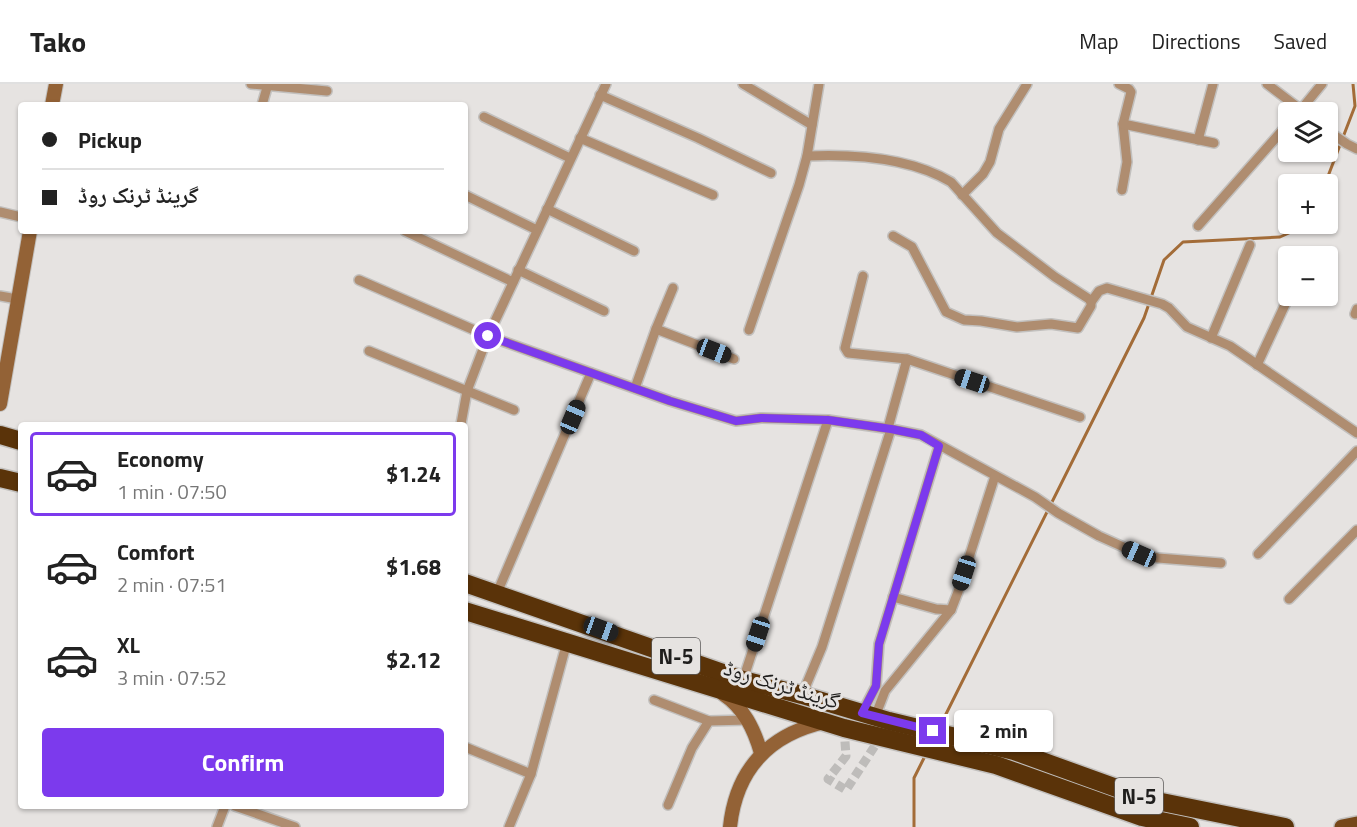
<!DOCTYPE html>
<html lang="en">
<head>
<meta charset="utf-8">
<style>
  :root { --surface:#fff; --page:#f6f6f6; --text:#222; --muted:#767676; --line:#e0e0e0; --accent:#7c3aed }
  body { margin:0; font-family:"Titillium Web","Noto Naskh Arabic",sans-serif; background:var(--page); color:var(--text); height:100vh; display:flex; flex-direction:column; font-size:22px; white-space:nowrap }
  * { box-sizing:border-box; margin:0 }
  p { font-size:20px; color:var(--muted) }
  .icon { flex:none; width:33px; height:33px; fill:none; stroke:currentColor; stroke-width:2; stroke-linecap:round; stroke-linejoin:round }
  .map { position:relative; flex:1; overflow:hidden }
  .details { position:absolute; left:18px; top:338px; width:450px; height:387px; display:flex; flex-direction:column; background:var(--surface); border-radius:6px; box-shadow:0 2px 4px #0004 }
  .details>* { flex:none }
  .guide { position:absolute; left:18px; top:18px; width:450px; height:132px; border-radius:6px; box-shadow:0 2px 4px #0004; display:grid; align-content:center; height:132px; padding:0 24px; background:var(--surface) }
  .tools { position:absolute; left:1278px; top:18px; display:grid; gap:12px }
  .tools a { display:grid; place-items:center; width:60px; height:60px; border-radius:6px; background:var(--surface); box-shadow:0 2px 4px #0004; font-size:30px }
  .end { position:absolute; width:27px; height:27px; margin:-14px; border:8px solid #7c3aed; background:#fff; box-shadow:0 0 0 3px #fff }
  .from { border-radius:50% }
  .bubble { position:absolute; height:42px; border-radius:6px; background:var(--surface); box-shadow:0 2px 4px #0004; font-size:20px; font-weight:700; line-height:42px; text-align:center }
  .car { position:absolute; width:18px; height:36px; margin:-18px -9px; border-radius:8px; box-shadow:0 0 4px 2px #0007; background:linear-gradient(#222 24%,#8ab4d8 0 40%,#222 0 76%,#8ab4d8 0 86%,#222 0) }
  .guide b { display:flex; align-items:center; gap:21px; height:57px; font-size:22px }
  .guide b+b { border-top:2px solid var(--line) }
  .guide i { width:15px; height:15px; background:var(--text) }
  ul { padding:10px 0 0; list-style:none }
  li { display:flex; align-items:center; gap:18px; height:84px; margin:0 12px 9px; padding:0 12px; border:3px solid transparent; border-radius:6px }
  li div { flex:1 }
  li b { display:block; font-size:22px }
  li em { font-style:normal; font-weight:700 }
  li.current { border-color:var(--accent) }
  li>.icon { width:54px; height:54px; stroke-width:1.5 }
  .primary-button { display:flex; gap:12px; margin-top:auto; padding:12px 24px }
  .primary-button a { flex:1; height:69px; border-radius:6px; background:var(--accent); color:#fff; font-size:24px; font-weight:700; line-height:69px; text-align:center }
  header { display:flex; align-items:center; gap:36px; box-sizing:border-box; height:84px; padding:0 30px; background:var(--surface); border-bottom:2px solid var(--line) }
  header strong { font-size:28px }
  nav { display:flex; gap:33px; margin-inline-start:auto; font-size:21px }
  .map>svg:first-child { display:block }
</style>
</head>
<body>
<header>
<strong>Tako</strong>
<nav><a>Map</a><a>Directions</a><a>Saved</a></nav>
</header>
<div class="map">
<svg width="1357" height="743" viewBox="0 0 1357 743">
  <rect width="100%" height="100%" fill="#e6e3e1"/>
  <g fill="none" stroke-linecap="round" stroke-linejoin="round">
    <g stroke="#a36c38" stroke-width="3">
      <polyline points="1325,100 1355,22 1353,0"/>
      <polyline points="940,642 1144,234 1164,176 1183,158 1280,153 1309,140"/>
      <polyline points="914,743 914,694 926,670"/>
    </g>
    <polyline stroke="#bebcba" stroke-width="9" stroke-dasharray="9 4.5" stroke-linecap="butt" points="844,644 846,672 828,695 846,706 880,654"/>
    <g stroke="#c2c0be" stroke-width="12">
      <g id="street">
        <polyline points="251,0 327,7"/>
        <polyline points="743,0 812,41"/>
        <polyline points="1119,0 1129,5 1131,8 1123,40 1127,78 1122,106"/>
        <polyline points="1267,0 1304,28"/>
        <polyline points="600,11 698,54 771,89"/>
        <polyline points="262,21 268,0"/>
        <polyline points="1299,28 1322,0"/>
        <polyline points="484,33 570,74"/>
        <polyline points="1123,40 1214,59"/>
        <polyline points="1328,47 1347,60 1357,65"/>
        <polyline points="580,54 713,111"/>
        <polyline points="1198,56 1213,0"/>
        <path d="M807 72C854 70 909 73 951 98L997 149 1055 193 1089 215 1091 218V222L1078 244 1051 240 1017 243 981 237 964 236 946 228 912 163 893 152"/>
        <polyline points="465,111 537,146"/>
        <polyline points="962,111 983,90 990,78 999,45 1027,0"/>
        <polyline points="547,125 634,167"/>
        <polyline points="0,128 21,133"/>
        <polyline points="1198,142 1288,40"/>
        <polyline points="405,147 513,198"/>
        <polyline points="518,186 604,227"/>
        <polyline points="863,192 845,264 848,269 907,275 1080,333"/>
        <polyline points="359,196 488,252 670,317 736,337 761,334 828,336 891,345 921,351 1035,413 1058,429 1099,452 1139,470 1158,474 1221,479"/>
        <polyline points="0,212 17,215"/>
        <polyline points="1091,218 1099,207 1107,204 1162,220 1169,224 1187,243 1230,262 1357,349"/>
        <polyline points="1355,230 1357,225"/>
        <polyline points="656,245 734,275"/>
        <polyline points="749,246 799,101 807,72 819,0"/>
        <polyline points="1211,254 1250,161"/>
        <polyline points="369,267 514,326"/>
        <polyline points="1257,281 1289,212"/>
        <polyline points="635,304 656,245 673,204"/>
        <polyline points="461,340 467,307 488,252 606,0"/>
        <polyline points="888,344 907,275"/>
        <polyline points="1258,470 1357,367"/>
        <polyline points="497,509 591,289"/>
        <polyline points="893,513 936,525 951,526"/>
        <polyline points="1289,515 1357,446"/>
        <polyline points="743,596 828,336"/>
        <polyline points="802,611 822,563 891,345"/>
        <polyline points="654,616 709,637"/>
        <polyline points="862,629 876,602 879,560 939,362"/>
        <polyline points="875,633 885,607 951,526 958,508 995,392"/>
        <polyline points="465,663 531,690"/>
        <polyline points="668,721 692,664 709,637 748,636"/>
        <polyline points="235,722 295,743"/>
        <polyline points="217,743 225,722"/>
        <polyline points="509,743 531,690 567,558"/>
      </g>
    </g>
    <g stroke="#c2c0be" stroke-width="16">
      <g id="secondary">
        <polyline points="52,21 56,0"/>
        <polyline points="0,320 30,147"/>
        <path d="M723 610C744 624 754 645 761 669"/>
        <path d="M730 743C736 685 770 650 825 638"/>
      </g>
    </g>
    <g stroke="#c2c0be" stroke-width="18">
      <polyline id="primary" points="1342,743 1357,740"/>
    </g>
    <g stroke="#c2c0be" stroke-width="21">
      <g id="highway">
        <polyline points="0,351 21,357"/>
        <polyline points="0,394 21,399"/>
        <polyline points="465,499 743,596 802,611 889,637 1014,667 1147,715 1285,743"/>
        <polyline points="465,527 844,644 996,681 1142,733 1190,743"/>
      </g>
    </g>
    <use href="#street" stroke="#af8d70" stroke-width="9"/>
    <use href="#secondary" stroke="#936236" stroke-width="14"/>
    <use href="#primary" stroke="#764719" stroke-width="15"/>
    <use href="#highway" stroke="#5a3309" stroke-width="18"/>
  </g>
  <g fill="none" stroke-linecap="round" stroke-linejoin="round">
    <polyline stroke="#7c3aed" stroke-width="8" points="488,252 670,317 736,337 761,334 828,336 891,345 921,351 939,362 879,560 876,602 862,629 933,647"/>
  </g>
  <g text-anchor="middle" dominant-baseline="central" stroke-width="6" stroke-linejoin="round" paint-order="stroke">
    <g fill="#e6e3e1" stroke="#5b5958" stroke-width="1.5">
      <rect x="652" y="554" width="48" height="36" rx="4.5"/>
      <rect x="1115" y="694" width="48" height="36" rx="4.5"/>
    </g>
    <g font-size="21" font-weight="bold" fill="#1f1e1d">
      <text x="676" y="572">N-5</text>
      <text x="1139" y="712">N-5</text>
    </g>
    <g font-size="22" fill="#1f1e1d" stroke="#e6e3e1">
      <text transform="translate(782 600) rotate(17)">گرینڈ ٹرنک روڈ</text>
    </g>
  </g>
</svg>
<div class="tools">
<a><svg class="icon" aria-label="layers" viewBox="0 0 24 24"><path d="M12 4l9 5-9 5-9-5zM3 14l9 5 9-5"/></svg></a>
<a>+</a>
<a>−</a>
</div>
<i class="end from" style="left:488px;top:252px"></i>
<i class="end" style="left:933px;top:647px"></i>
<div class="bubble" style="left:954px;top:626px;width:99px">2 min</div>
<i class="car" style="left:714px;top:267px;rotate:111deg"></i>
<i class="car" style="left:972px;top:297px;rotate:288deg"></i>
<i class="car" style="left:573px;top:333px;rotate:23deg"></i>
<i class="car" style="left:1139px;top:470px;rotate:294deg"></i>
<i class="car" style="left:964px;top:489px;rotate:198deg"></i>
<i class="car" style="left:601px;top:545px;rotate:110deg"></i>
<i class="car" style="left:758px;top:550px;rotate:198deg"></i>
<div class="guide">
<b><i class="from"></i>Pickup</b>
<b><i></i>گرینڈ ٹرنک روڈ</b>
</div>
<section class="details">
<ul>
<li class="current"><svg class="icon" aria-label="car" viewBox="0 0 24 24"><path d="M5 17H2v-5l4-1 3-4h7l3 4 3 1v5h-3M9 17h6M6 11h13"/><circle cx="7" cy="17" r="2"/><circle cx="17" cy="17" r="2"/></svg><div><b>Economy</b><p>1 min · 07:50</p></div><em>$1.24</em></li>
<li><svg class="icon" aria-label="car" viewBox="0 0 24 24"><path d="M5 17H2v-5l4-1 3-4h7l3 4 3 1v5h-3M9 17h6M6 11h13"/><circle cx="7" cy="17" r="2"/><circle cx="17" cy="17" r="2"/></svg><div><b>Comfort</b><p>2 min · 07:51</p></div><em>$1.68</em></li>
<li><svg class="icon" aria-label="car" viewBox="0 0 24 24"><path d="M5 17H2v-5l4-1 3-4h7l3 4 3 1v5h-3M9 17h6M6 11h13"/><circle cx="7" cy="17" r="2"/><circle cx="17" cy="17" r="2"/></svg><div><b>XL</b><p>3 min · 07:52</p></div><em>$2.12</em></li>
</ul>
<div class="primary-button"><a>Confirm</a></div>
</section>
</div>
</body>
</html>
